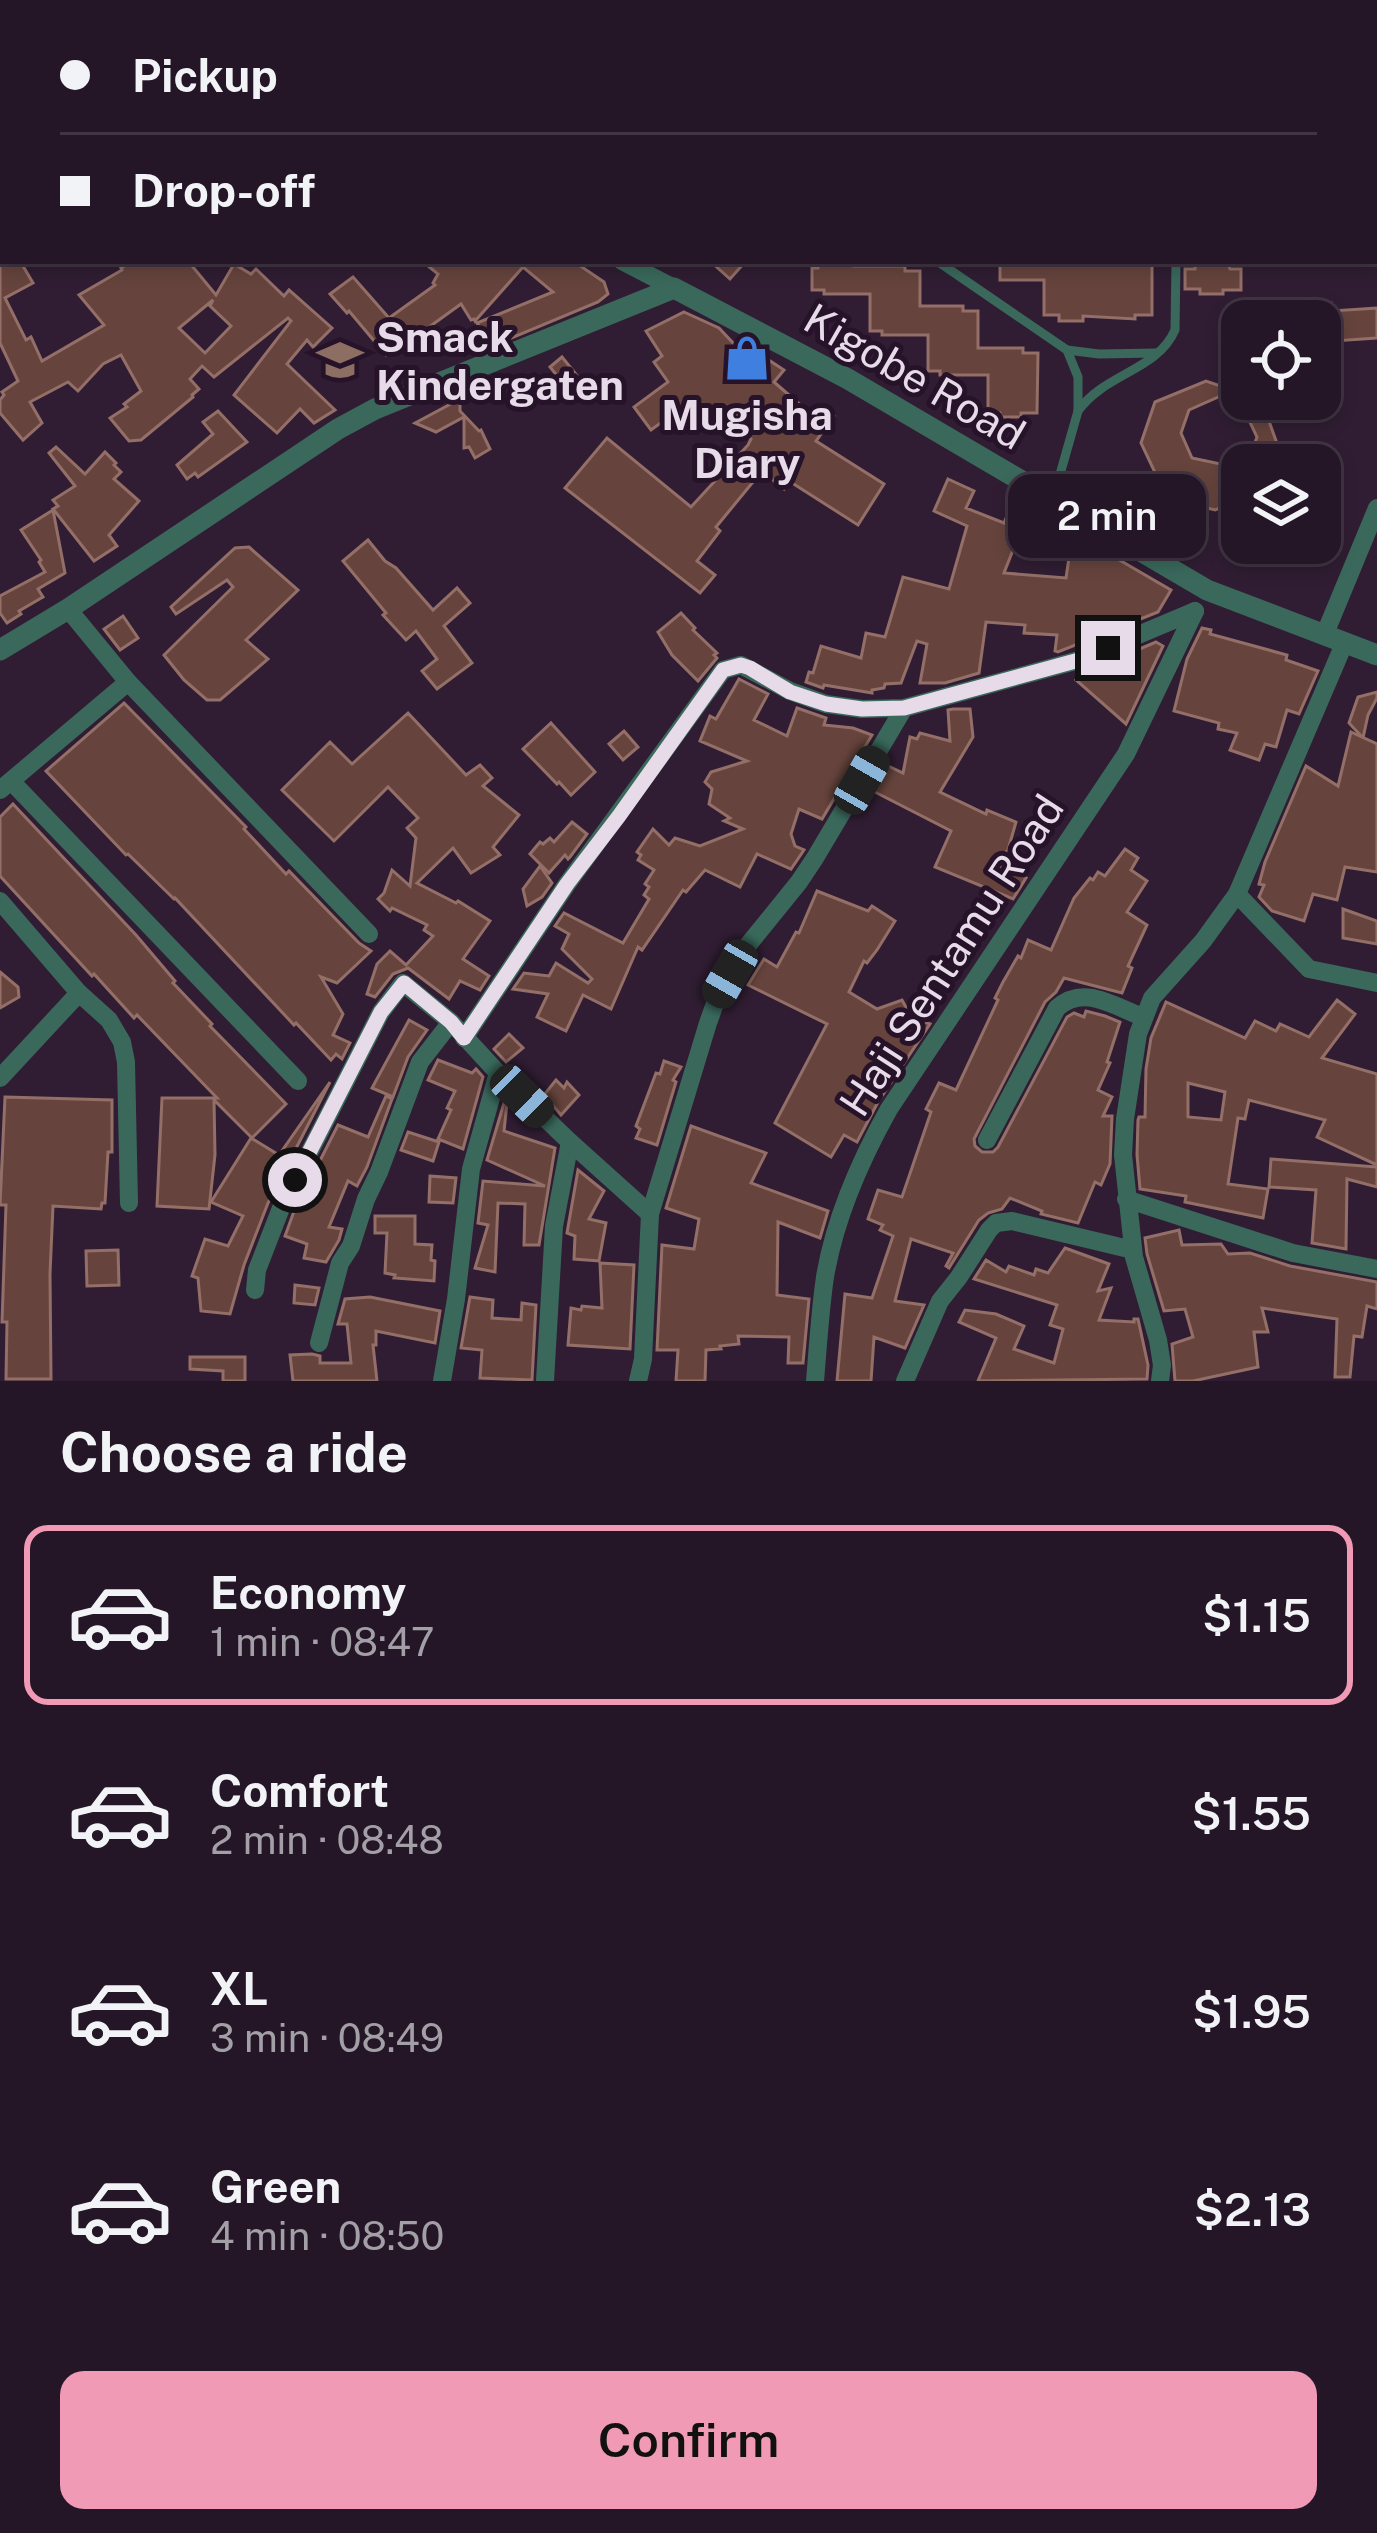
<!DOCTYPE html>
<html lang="en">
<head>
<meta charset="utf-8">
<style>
  :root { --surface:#241626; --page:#302332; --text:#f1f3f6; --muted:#a39fa7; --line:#413543; --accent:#f09ab5 }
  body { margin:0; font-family:"Public Sans",sans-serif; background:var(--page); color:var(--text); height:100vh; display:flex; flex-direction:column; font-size:45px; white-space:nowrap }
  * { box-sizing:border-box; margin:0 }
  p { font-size:39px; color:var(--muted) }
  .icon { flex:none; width:66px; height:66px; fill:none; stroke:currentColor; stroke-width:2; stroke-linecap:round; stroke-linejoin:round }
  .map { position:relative; height:1381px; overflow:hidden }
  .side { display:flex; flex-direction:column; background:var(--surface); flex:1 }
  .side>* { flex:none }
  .hud { position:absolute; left:0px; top:0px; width:1377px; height:264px; box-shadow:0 6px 18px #0003,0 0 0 3px var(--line); display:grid; align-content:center; height:264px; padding:0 60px; background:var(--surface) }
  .controls { position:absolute; left:1221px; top:300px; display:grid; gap:24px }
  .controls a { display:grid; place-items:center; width:120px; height:120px; border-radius:24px; background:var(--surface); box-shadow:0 6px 18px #0003,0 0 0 3px var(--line); font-size:60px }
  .end { position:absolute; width:54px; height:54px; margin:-27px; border:15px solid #e8dbe9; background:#111; box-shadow:0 0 0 6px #111 }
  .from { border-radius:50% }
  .bubble { position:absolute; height:84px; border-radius:24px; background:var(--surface); box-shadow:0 6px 18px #0003,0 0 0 3px var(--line); font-size:39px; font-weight:600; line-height:84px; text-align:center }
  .car { position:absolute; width:36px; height:72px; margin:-36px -18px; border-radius:15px; box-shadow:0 0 9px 3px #0007; background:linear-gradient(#222 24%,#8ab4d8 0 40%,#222 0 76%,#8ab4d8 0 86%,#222 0) }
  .hud b { display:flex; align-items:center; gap:42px; height:114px; font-size:45px }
  .hud b+b { border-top:3px solid var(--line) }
  .hud i { width:30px; height:30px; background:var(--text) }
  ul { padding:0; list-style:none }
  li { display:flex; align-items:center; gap:36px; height:180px; margin:0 24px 18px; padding:0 36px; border:6px solid transparent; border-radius:24px }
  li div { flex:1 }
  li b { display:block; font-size:45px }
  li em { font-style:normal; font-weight:600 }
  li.current { border-color:var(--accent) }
  li>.icon { width:108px; height:108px; stroke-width:1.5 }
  h2 { padding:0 60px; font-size:54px; line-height:144px }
  .button { display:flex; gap:24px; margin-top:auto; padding:24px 60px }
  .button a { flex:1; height:138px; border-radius:24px; background:var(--accent); color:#111; font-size:48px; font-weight:600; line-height:138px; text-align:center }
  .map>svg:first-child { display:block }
</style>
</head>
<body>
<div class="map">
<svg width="1377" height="1381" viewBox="0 0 1377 1381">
  <rect width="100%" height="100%" fill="#301d33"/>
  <g fill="#66443d" stroke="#946f67" stroke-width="3" fill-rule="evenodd">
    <path d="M0 261H20L33 283 5 298 26 340 31 337 42 361 104 325 79 295 122 270 121 268 133 261H188L216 295 234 264 251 274 256 269 284 296 289 290 332 328 313 347 307 340 287 364 335 410 314 423 300 409 277 433 234 395 291 321 288 318 214 377 202 366 190 379 199 389 192 395 193 397 141 440 129 441 110 418 127 407 124 404 141 391 121 355 103 364 78 391 68 382 30 402 42 423 23 440 0 413V400L4 395 2 392 18 381 0 343ZM213 300 210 306 231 326 205 353 179 328Z"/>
    <polygon points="422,261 573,261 604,282 608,294 598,302 492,346 477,323 553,292 523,267 475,321 474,319 471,320 461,304 414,338 410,333 386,355 349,311 347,313 330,294 353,277 389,318 435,285 433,283 438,274"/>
    <polygon points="710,261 746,261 730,279"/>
    <polygon points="819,261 854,262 854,266 905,266 905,271 920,271 920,306 963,306 963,311 978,311 978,348 1023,348 1023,353 1038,353 1037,413 1021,413 1021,417 1000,417 1000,413 988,413 988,375 940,375 940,371 928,371 928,335 882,335 882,331 870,331 870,294 824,294 824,290 812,290 812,268 818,268"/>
    <polygon points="1000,261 1152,261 1152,315 1135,315 1135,319 1083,316 1083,321 1059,321 1059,315 1044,315 1044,280 1000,280"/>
    <polygon points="1228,261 1230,269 1241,269 1241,290 1223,290 1223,294 1200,294 1200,289 1185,289 1185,269 1195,269 1195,262"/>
    <polygon points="1331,303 1332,311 1377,308 1377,338 1320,342 1320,321 1310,321 1309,306"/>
    <polygon points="684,312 719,328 750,361 758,353 784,370 774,382 812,415 819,406 834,416 816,441 884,484 858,525 789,481 784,489 762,471 716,527 720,531 697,561 715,575 700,593 565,488 607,438 691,507 748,445 751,439 719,411 692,428 680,409 651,430 634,407 668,382 654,362 662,356 646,331"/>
    <polygon points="1242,344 1242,399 1261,399 1279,449 1273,465 1247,465 1257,437 1240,401 1234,401 1232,391 1189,410 1181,433 1192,458 1225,465 1242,458 1242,500 1215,510 1167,498 1141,443 1155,402 1206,381 1232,390 1224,347"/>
    <polygon points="562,357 579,378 567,388 550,367"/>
    <polygon points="460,399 460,411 479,431 481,430 490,449 475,458 469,447 464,448 464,417 436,432 415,423"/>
    <polygon points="218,411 247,442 198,477 195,473 187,479 177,465 213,434 203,422"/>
    <polygon points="56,447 85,474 105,452 116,463 114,465 121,472 114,479 139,501 109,535 117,546 94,561 53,509 58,506 53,500 75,486 49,453"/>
    <polygon points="948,479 974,491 966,508 1004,523 1009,511 1026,517 1004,573 1066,578 1071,544 1102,550 1171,590 1158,612 1058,652 1055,651 1057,635 1024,633 1025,625 986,622 979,673 945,683 920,683 927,644 917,641 901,683 885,684 884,688 872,690 872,693 824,685 823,688 806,682 809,672 813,673 821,646 861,658 866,633 885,637 903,577 949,589 967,526 934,511"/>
    <polygon points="53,510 65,573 38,589 43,597 19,611 21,614 7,623 0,613 0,596 45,572 39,562 41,560 21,530"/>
    <polygon points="368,540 385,561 396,568 433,610 457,588 470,603 444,626 472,663 437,689 422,671 437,659 416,631 406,640 383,615 386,613 343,561"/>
    <polygon points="249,547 298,590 246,640 268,659 220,700 207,700 184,680 164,655 233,587 227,580 176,614 171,607 235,548"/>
    <polygon points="681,613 695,628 693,630 717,653 714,655 717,658 698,681 672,655 658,632"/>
    <polygon points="123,616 138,638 120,650 104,629"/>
    <polygon points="1202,628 1211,630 1210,634 1287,655 1286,660 1318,671 1299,714 1287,710 1276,747 1265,744 1259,760 1230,750 1237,733 1218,729 1219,723 1174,711 1187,659"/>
    <polygon points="1156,642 1163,646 1126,724 1076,680 1083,673"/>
    <polygon points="739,679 768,694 754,720 787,736 797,708 826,718 824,725 853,728 872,735 822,819 799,809 791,834 795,846 804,850 791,869 757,854 740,887 705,870 686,892 683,890 642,950 638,947 611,1009 583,995 566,1031 537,1017 548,994 513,989 524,973 549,976 556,963 588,983 592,979 562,949 569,934 555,926 564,913 623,943 649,899 644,895 649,887 645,884 654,870 638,860 641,855 637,852 653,829 669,845 675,838 700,846 743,829 724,821 730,818 709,804 712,789 705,782 711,772 747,761 700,741 710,716 716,719"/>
    <polygon points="1377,692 1377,698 1368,715 1363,738 1349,723 1358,697"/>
    <polygon points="124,703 246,827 244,829 286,874 289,871 359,943 371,951 337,983 321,977 343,1014 333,1035 350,1043 342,1059 336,1054 331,1060 296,1023 294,1025 175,898 174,899 128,854 126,855 46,771"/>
    <polygon points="953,709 970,709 973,737 940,792 986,814 987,810 1016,822 1008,850 994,864 1026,878 1013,899 935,867 951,831 871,790 886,765 903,773 910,737 917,739 920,733 950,741 948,710"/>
    <polygon points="408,713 466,775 480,765 492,778 483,786 519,815 493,847 500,855 471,873 453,848 417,883 456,903 458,901 490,921 463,959 489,976 480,990 460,981 449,999 408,968 393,974 375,997 367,994 377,964 390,951 406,965 433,936 424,930 427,925 392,908 390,911 378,899 384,893 392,870 410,886 416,838 407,828 418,818 388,787 334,841 282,790 330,742 352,764"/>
    <polygon points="551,723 595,772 571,795 559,782 557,784 523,749"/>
    <polygon points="624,731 638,747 623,760 609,744"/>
    <polygon points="1351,732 1377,744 1377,872 1345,867 1337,900 1313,894 1304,921 1272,911 1259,897 1264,885 1259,884 1265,862 1306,766 1338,786"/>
    <polygon points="13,804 136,935 175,981 173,983 212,1024 210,1026 286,1104 252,1138 214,1100 215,1155 209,1209 157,1206 162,1098 217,1098 137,1015 134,1018 94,974 92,976 0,876 0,817"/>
    <polygon points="572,822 587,834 570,857 568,859 565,855 549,873 530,854 540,842 543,844 550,838 554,842"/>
    <polygon points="1125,849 1138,858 1131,870 1147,881 1127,912 1147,925 1128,966 1132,968 1122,993 1064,978 1056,992 1045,1002 974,1139 975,1146 982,1152 993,1152 998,1147 1067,1017 1074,1013 1084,1017 1086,1011 1105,1016 1120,1022 1107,1062 1110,1063 1098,1090 1112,1097 1103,1116 1112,1116 1110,1164 1101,1185 1095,1182 1078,1223 1041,1214 1042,1211 1010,1198 1002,1209 988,1213 979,1220 949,1268 946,1266 953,1253 911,1239 895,1301 924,1305 905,1348 874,1337 871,1381 837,1381 845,1294 872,1298 893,1236 880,1230 883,1225 868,1219 878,1190 902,1197 931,1112 926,1109 939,1083 956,1090 998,1000 995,998 1003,982 1018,956 1021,958 1028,940 1051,950 1074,898 1090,878 1093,880 1098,872 1105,876"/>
    <polygon points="540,866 552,883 542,897 527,906 523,889"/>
    <polygon points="817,891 868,911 872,906 895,921 877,950 867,963 864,961 849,992 877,1009 902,1000 911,1016 930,1024 878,1102 857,1142 844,1135 831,1157 775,1123 827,1024 748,985 764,959 777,967 796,932 799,933"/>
    <polygon points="1343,909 1377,921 1377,944 1343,938"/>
    <polygon points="0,972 18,987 19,997 0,1008"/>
    <path d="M1337 1000 1355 1014 1322 1058 1377 1074V1165L1317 1137 1325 1120 1249 1100 1245 1119 1238 1118 1228 1184 1268 1189 1263 1218 1185 1202 1186 1196 1140 1189 1137 1155 1138 1120 1139 1117H1145L1146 1069 1151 1038 1166 1002 1245 1038 1255 1021 1276 1031 1280 1024 1309 1037ZM1188 1083 1225 1092 1221 1120 1188 1117Z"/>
    <polygon points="409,1020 427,1030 408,1057 393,1097 372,1088"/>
    <polygon points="509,1034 523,1048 506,1062 494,1049"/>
    <polygon points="438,1060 472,1073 476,1069 483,1077 463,1149 438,1139 451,1110 447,1108 455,1091 428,1080"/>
    <polygon points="664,1061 681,1067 673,1080 676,1082 657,1145 636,1138 640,1129 636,1126 656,1073 660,1074"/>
    <polygon points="556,1080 564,1088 567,1082 579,1095 561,1115 544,1095"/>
    <polygon points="330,1082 268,1203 244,1265 230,1314 201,1311 198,1278 192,1276 205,1239 228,1246 243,1216 211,1202 251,1138 279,1155"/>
    <polygon points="386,1096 392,1099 367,1167 357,1186 348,1181 329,1227 342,1229 339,1240 326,1262 304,1258 307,1244 285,1236 293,1214 338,1125 368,1137"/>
    <polygon points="5,1097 112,1100 112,1152 108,1152 105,1203 102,1203 101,1209 53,1206 50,1274 51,1379 6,1379 7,1322 2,1322 6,1205 0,1205"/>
    <polygon points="504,1103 507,1103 504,1131 555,1148 539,1245 524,1245 525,1204 498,1203 495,1272 475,1268 488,1225 478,1223 483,1181 545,1186 487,1160"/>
    <polygon points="691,1126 766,1153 751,1183 828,1211 820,1238 778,1222 777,1295 809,1299 803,1363 788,1363 789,1337 738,1336 739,1344 720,1346 721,1349 706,1350 705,1381 676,1381 678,1350 657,1350 662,1245 694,1249 699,1219 666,1208"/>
    <polygon points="408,1132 439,1142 433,1161 401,1150"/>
    <polygon points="1271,1159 1377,1167 1377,1187 1347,1179 1346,1249 1312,1243 1316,1190 1269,1187"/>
    <polygon points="578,1170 604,1191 589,1219 606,1223 599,1261 574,1259 575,1236 567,1233"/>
    <polygon points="430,1176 456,1178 453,1203 429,1202"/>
    <polygon points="375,1216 415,1216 415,1244 432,1245 431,1260 435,1261 434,1281 394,1278 395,1275 385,1273 387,1233 375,1233"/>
    <polygon points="1179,1230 1182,1245 1221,1244 1228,1254 1250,1253 1290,1266 1377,1282 1377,1309 1367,1306 1362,1337 1354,1336 1350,1377 1335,1377 1337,1319 1262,1308 1268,1332 1254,1332 1258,1367 1193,1381 1175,1381 1172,1344 1193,1337 1185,1309 1164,1311 1147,1254 1145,1238"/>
    <polygon points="1065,1248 1109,1264 1098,1291 1111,1288 1099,1320 1134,1322 1134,1319 1138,1319 1148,1365 1147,1379 978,1381 996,1338 959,1322 965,1310 996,1314 1024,1326 1014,1349 1054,1363 1063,1329 1050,1325 1057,1305 974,1279 986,1260 1006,1272 1009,1266 1034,1275 1036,1269 1048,1273"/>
    <polygon points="118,1250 119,1285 87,1286 86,1251"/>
    <polygon points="600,1263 634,1265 630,1349 568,1345 571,1308 581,1310 582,1306 602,1308"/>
    <polygon points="295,1285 319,1288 315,1305 294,1303"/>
    <polygon points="370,1297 440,1311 435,1343 376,1331 376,1345 373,1345 377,1381 293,1381 290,1355 312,1354 320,1356 320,1363 351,1363 347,1324 338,1324 345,1299"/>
    <polygon points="470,1297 493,1300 492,1318 521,1320 522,1303 536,1305 532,1380 480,1378 482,1350 461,1348"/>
    <polygon points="190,1357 245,1357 245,1381 223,1381 223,1371 190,1369"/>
  </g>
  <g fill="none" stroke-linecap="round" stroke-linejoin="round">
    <g stroke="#3a695c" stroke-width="9">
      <polyline points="937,261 1067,350 1099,354 1156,353"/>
      <polyline points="1067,350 1078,377 1078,411"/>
      <path d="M1053 499 1078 411C1105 373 1157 371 1175 330L1176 261"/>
    </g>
    <g stroke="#3a695c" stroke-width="18">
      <polyline points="178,0 182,3"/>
      <polyline points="726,0 726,3"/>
      <polyline points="47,3 50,0"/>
      <polyline points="538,3 540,0"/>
      <polyline points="926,3 936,0"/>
      <polyline points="1309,3 1309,0"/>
      <polyline points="0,41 3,39"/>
      <polyline points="622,261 674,288"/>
      <polyline points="68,609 128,682 369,934"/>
      <polyline points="1324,636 1377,508"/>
      <polyline points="11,781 298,1081"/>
      <polyline points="0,790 128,682"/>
      <polyline points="1237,894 1309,969 1377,983"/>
      <polyline points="0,901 79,993 109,1020 122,1042 126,1062 129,1203"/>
      <polyline points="464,1038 567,884 723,670 741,665 790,691 826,704 862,709 904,708 1079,660 1195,611"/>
      <polyline points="0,1078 79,993"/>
      <path d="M987 1140 1057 1008C1084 984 1113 1006 1143 1017"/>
      <polyline points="1126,1199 1293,1253 1377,1269"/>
      <polyline points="255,1290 257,1270 281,1208 381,1012 403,983 451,1022 498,1073 570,1142 650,1214"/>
      <polyline points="319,1343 340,1263 351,1246 366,1199 379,1172 420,1062 451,1022"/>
      <polyline points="442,1381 456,1299 471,1169 498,1073"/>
      <polyline points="545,1381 554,1226 570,1142"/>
      <polyline points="638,1381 643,1359 650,1214 708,1023 717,998 748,945 799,882 815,858 904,708"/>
      <path d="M815 1381C818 1346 820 1311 825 1277 835 1217 860 1161 889 1109L1126 754 1195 611"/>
      <polyline points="905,1381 940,1301 959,1277 989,1230 996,1223 1012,1221 1133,1250"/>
      <polyline points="1160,1381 1162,1365 1158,1340 1134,1257 1123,1155 1125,1119 1138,1034 1152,998 1203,941 1237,894 1344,644"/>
    </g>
    <polyline stroke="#3a695c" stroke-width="21" points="0,650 68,609 338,429 375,409 674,288 848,379 1207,590 1377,655"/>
  </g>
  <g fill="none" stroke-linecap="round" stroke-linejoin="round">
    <polyline stroke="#e8dbe9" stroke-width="15" points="295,1180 381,1012 404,983 451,1022 464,1038 567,884 619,816 723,670 741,665 750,668 790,692 826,704 862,709 904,708 1079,660 1108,648"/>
  </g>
  <defs>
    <g id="shop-bare" transform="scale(3.6)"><path d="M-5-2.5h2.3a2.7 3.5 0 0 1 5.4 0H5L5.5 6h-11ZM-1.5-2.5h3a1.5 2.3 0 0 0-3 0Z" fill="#3f7fe0" stroke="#261329" stroke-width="2.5" paint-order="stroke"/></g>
    <g id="school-bare" transform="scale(3.6)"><path d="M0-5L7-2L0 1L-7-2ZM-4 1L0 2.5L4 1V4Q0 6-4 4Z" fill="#8d6e63" stroke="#261329" stroke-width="2.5" paint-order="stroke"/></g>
  </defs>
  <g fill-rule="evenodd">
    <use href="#shop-bare" x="747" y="358"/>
    <use href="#school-bare" x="340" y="360"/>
  </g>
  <g text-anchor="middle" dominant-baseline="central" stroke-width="10" stroke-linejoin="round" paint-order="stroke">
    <g font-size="42" font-weight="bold" fill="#e8dbe9" stroke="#261329" text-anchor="start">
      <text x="376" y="336">Smack<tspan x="376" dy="48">Kindergaten</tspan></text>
      <text x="747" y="414" text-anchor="middle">Mugisha<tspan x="747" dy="48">Diary</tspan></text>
    </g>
    <g font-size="42" fill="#e8dbe9" stroke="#261329">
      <text transform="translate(915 376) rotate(30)">Kigobe Road</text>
      <text transform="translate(951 955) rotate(-57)">Haji Sentamu Road</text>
    </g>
  </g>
</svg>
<div class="controls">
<a><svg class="icon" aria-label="locate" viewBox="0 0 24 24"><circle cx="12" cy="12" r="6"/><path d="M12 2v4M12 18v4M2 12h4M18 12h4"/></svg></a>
<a><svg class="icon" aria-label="layers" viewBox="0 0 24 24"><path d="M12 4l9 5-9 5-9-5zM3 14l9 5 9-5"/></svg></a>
</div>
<i class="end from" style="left:295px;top:1180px"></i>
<i class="end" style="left:1108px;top:648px"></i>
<div class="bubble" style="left:1008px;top:474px;width:198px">2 min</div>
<i class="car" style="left:862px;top:780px;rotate:30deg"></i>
<i class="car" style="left:730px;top:974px;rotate:210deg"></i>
<i class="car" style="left:522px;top:1096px;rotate:134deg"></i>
<div class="hud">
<b><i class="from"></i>Pickup</b>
<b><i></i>Drop-off</b>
</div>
</div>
<section class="side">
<h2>Choose a ride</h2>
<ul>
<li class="current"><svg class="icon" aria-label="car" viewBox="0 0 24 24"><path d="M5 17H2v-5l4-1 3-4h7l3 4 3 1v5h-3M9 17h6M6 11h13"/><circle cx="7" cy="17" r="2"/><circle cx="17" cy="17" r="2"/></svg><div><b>Economy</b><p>1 min · 08:47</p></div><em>$1.15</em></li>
<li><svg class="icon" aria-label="car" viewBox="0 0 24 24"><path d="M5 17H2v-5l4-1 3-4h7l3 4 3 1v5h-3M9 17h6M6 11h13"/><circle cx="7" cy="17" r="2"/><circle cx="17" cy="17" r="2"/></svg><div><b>Comfort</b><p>2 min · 08:48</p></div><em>$1.55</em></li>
<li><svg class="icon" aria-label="car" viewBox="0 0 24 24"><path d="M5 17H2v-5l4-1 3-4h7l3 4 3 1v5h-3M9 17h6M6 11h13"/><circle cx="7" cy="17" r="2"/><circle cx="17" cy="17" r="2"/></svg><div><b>XL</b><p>3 min · 08:49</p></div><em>$1.95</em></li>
<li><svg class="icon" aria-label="car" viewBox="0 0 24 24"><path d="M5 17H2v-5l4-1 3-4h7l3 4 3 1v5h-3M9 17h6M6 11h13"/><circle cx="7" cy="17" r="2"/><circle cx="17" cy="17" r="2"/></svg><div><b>Green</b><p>4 min · 08:50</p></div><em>$2.13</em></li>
</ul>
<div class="button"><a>Confirm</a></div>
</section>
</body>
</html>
